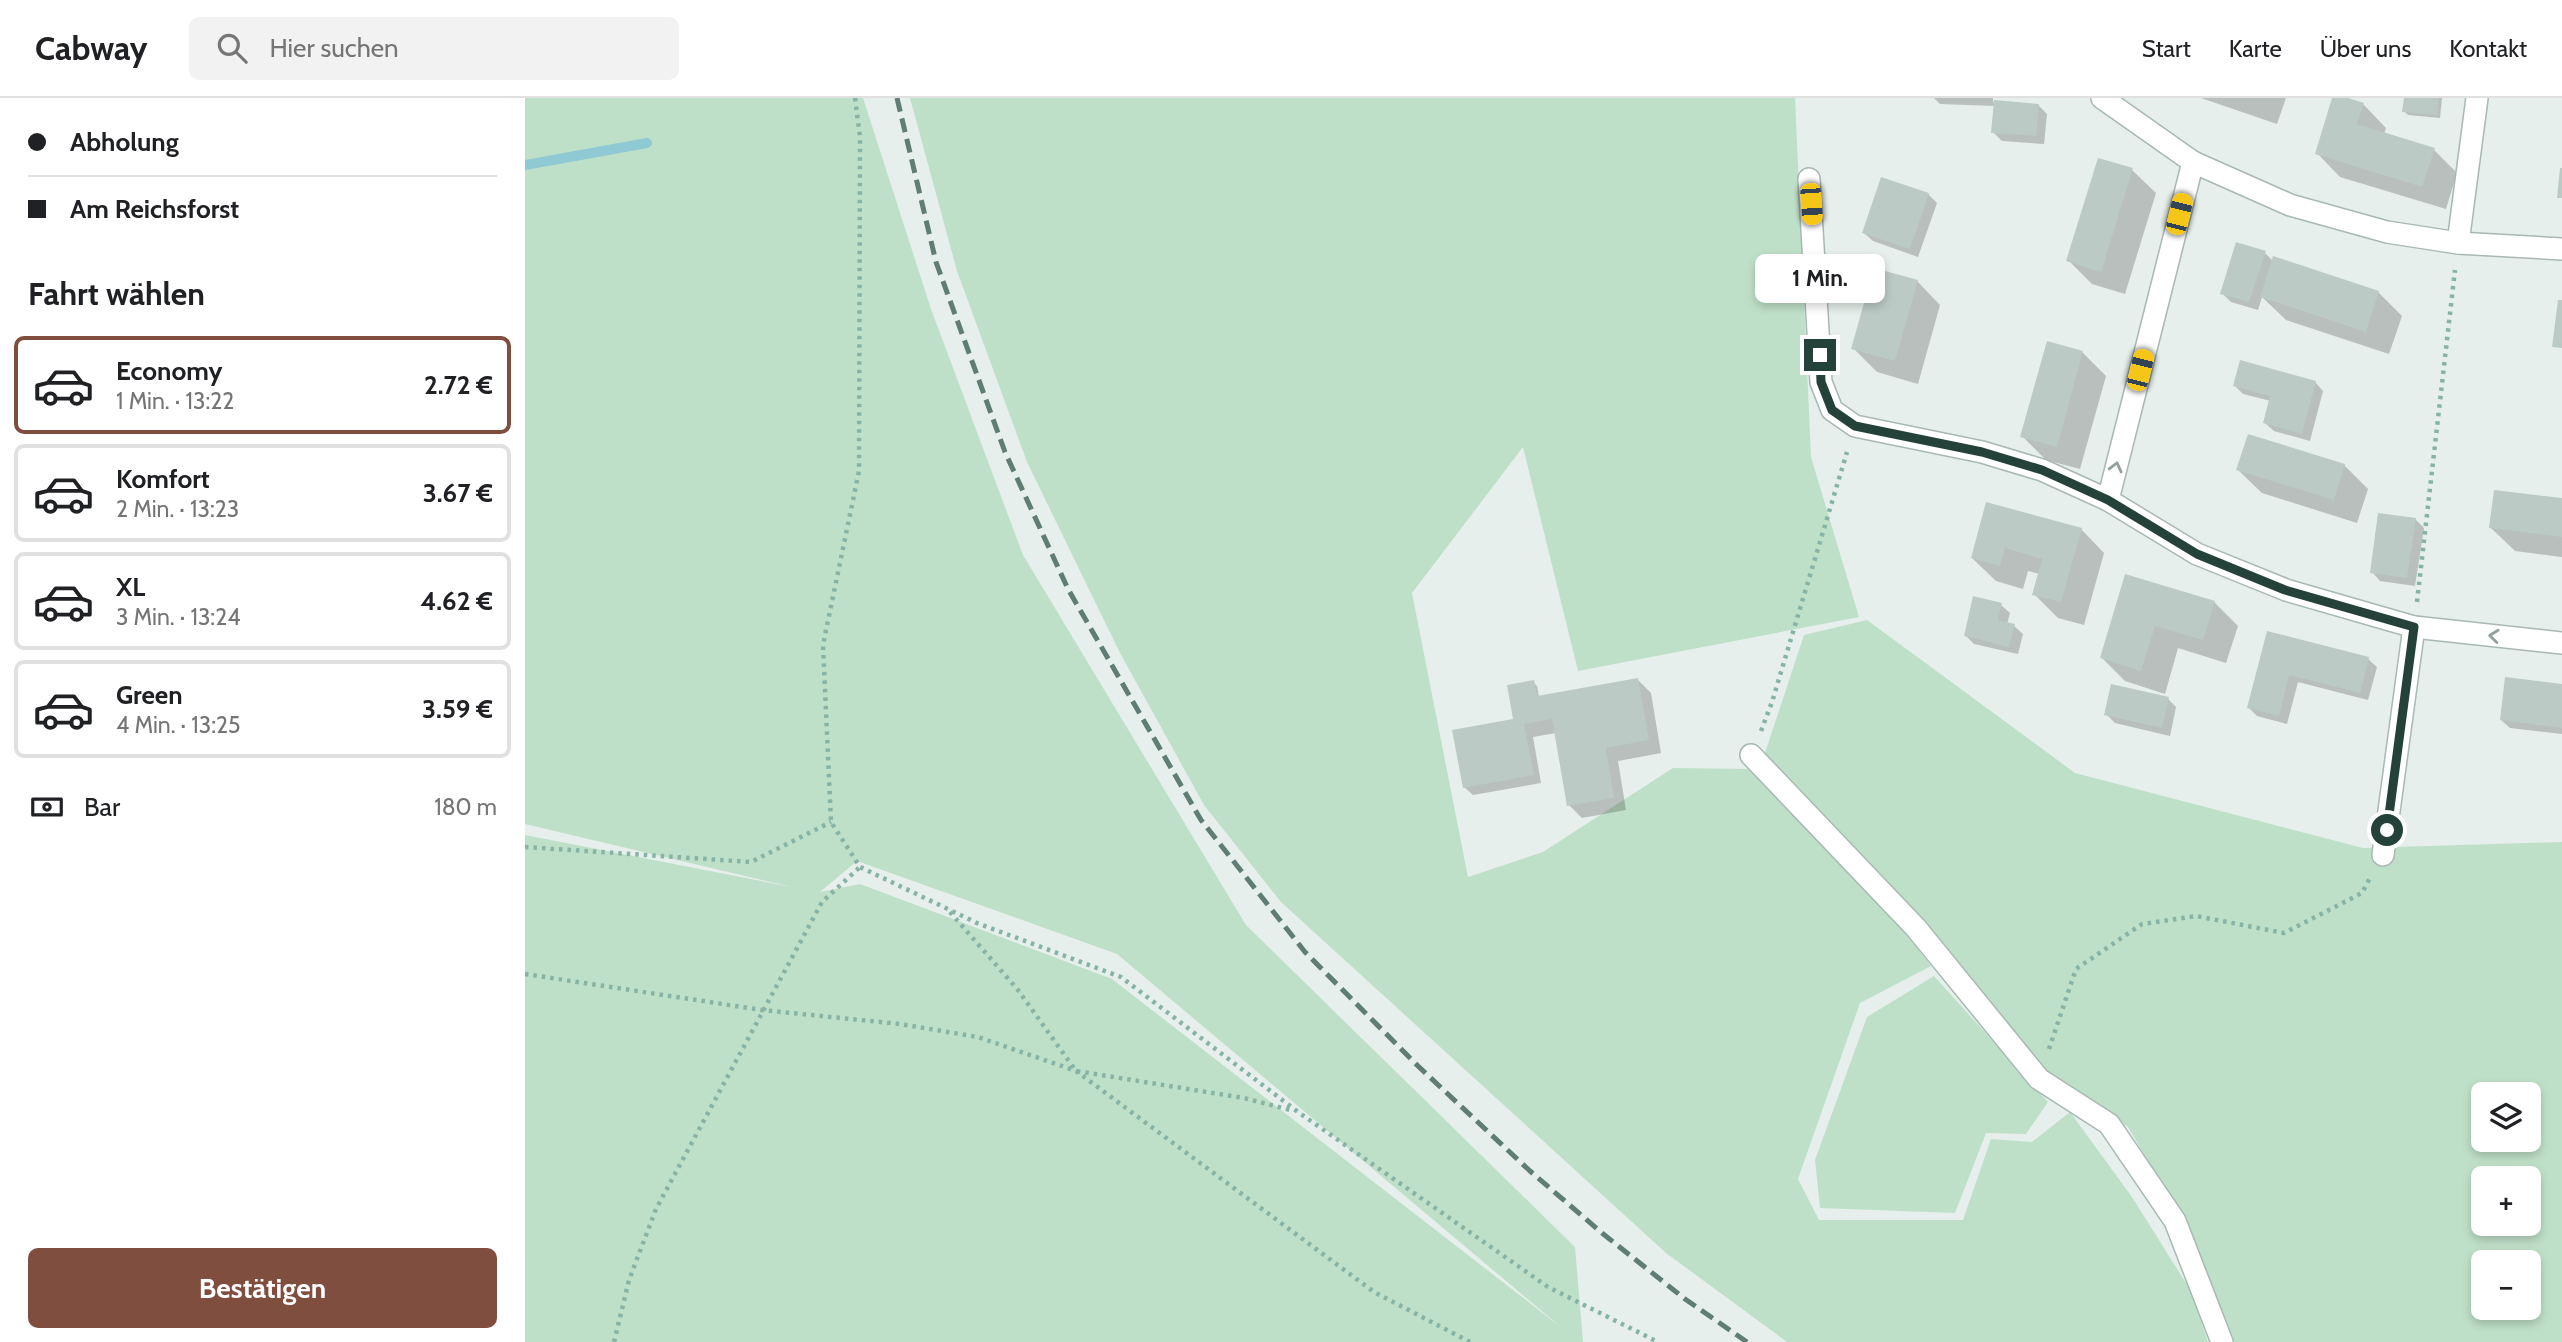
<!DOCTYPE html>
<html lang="de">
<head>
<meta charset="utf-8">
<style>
  :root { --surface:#fff; --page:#f2f2f2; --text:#202124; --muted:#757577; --line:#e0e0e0; --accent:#7f4e3f }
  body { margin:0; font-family:Cabin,sans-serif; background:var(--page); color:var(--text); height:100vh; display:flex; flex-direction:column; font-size:26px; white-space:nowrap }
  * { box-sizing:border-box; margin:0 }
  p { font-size:23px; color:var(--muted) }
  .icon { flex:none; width:38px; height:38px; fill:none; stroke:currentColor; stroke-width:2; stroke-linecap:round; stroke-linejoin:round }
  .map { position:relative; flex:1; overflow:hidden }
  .side { display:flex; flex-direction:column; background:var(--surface); width:525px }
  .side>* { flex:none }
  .guide { display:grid; align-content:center; height:154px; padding:0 28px; background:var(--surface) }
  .tools { position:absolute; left:1946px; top:984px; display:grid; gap:14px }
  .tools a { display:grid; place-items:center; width:70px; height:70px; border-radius:10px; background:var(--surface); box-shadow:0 4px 10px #0003; font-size:35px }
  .end { position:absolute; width:32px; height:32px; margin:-16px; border:9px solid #24423a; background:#fff; box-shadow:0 0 0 4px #fff }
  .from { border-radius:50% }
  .bubble { position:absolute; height:49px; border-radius:10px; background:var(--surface); box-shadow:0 4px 10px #0003; font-size:23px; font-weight:700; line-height:49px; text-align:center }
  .car { position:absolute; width:21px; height:42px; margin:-21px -10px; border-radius:9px; box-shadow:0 0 5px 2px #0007; background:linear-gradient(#f5c518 24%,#345 0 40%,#f5c518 0 76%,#345 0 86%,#f5c518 0) }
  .guide b { display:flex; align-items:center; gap:24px; height:66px; font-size:26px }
  .guide b+b { border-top:2px solid var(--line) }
  .guide i { width:18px; height:18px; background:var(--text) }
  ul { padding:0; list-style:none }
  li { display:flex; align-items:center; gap:21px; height:98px; margin:0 14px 10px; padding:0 14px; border:4px solid var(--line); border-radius:10px }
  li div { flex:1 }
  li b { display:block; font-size:26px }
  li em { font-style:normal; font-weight:700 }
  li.on { border-color:var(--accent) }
  li>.icon { width:63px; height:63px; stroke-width:1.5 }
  h2 { padding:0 28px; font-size:32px; line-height:84px }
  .pay { display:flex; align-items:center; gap:18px; height:77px; padding:0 28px; font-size:26px }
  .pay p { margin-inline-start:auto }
  .primary-button { display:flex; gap:14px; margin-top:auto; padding:14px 28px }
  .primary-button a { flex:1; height:80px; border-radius:10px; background:var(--accent); color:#fff; font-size:28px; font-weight:700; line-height:80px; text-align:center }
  header { display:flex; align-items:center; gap:42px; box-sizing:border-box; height:98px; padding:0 35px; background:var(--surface); border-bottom:2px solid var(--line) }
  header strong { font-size:33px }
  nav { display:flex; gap:38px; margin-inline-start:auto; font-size:24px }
  .search { width:490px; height:63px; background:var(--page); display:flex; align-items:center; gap:18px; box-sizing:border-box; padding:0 24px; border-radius:10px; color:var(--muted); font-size:26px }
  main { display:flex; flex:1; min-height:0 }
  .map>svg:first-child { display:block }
</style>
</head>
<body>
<header>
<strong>Cabway</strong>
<div class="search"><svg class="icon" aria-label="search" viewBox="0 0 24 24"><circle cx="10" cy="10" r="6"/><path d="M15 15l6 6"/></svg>Hier suchen</div>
<nav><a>Start</a><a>Karte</a><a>Über uns</a><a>Kontakt</a></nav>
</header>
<main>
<section class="side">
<div class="guide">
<b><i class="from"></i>Abholung</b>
<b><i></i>Am Reichsforst</b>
</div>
<h2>Fahrt wählen</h2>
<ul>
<li class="on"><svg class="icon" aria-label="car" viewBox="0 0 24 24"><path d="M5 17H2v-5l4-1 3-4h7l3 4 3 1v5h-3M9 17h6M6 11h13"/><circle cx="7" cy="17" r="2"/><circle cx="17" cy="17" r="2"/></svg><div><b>Economy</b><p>1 Min. · 13:22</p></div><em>2.72 €</em></li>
<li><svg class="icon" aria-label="car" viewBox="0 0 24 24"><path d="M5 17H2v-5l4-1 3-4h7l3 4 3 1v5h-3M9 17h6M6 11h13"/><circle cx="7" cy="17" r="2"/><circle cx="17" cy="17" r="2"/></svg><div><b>Komfort</b><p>2 Min. · 13:23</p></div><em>3.67 €</em></li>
<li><svg class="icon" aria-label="car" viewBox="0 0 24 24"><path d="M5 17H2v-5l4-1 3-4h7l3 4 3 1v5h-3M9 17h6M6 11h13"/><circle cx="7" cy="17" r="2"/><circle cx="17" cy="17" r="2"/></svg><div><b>XL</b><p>3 Min. · 13:24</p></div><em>4.62 €</em></li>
<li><svg class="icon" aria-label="car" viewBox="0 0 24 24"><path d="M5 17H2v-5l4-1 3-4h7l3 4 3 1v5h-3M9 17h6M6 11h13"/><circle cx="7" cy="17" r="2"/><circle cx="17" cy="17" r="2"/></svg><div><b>Green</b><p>4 Min. · 13:25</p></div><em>3.59 €</em></li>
</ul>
<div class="pay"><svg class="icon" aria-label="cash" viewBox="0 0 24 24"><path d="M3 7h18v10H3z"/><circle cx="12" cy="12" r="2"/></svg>Bar<p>180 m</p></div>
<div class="primary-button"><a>Bestätigen</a></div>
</section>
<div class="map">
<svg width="2037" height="1244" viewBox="0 0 2037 1244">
  <rect width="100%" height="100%" fill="#e6efeb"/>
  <g fill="#bfe0c8" fill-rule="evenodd">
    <path d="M0 0H338L406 211 498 457 721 827 1050 1149 1058 1244H0V737L267 789 0 726ZM332 763 592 856 1037 1230 587 881 335 786 295 794Z"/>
    <polygon points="385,0 1270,0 1286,359 1334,519 1053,573 998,349 887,495 943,779 1018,754 1148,670 1223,671 1332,773 1406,868 1335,905 1273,1081 1294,1122 1438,1122 1466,1041 1507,1044 1545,1014 1607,1099 1666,1193 1683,1244 1262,1244 1141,1155 756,804 679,707 595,555 502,364 432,173"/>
    <path d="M1342 522 1550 675 1838 750 2037 744V1244H1709L1659 1125 1603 1029 1531 986 1391 814 1239 658 1279 537ZM1958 996H2004V1041H1958ZM1958 1080H2004V1125H1958ZM1958 1164H2004V1209H1958Z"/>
    <polygon points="1409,878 1523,1004 1501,1036 1461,1035 1430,1115 1295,1110 1290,1062 1342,919"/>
  </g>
  <g fill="#0003">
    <polygon points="1409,0 1468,0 1468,4 1514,8 1522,16 1519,46 1477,43 1468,34 1470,8 1415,6"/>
    <polygon points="1676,0 1761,0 1752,26"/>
    <polygon points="1808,0 1817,0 1838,6 1861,30 1859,36 1909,52 1932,75 1921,111 1815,79 1792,55"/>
    <polygon points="1881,0 1917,0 1915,20 1883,17 1879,13"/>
    <polygon points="1607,72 1631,95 1600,196 1567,186 1543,162"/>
    <polygon points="1403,96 1412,105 1393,159 1348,143 1339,135"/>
    <polygon points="1740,155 1748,163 1853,194 1877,218 1864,256 1761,222 1737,199 1733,212 1706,204 1697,195"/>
    <polygon points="1392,183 1415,207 1393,286 1352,274 1328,250"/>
    <polygon points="1557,254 1581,278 1555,371 1521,362 1497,338"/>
    <polygon points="1790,284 1798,293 1785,343 1749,333 1740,325 1746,303 1718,296 1710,288"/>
    <polygon points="1819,367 1843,391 1832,425 1737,395 1713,372"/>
    <polygon points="2037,402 2037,459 1990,453 1966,430"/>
    <polygon points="1463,406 1556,431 1579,455 1559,527 1533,520 1509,496 1515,476 1503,473 1498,491 1471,483 1447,460"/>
    <polygon points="1890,421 1899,430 1890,488 1855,483 1847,474"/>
    <polygon points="1601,478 1689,504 1713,528 1701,565 1653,550 1640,596 1600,583 1577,560"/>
    <polygon points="1476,507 1485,515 1482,526 1489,528 1498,536 1493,556 1449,546 1441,538"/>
    <polygon points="1743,535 1843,561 1852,569 1843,602 1773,584 1762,626 1732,618 1724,610"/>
    <polygon points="1113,582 1126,595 1136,655 1093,663 1101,712 1057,720 1044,707 1031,635 1008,639 1016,685 948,697 939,689 990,623 1008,584 1012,588 1014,599"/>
    <polygon points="2037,587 2037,636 1985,630 1976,622"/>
    <polygon points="1643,601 1651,609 1645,638 1590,625 1581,616"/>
  </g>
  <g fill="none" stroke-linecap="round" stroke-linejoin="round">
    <polyline stroke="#8ec9d4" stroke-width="10" points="0,67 122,45"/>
  </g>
  <g fill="#bbcac4">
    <polygon points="1807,0 1823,0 1839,5 1832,26 1910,50 1897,89 1790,56"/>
    <polygon points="1879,0 1914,0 1912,17 1877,14"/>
    <polygon points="1469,2 1514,6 1511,38 1466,35"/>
    <polygon points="1573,60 1608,70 1576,174 1541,163"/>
    <polygon points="2035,70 2037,70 2037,100 2032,100"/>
    <polygon points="1356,79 1404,95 1385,151 1337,135"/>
    <polygon points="1711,144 1741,153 1724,204 1695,196"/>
    <polygon points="1748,158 1854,193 1841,234 1735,199"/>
    <polygon points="1349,170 1393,182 1370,263 1326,251"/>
    <polygon points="2033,202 2037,202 2037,250 2027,249"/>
    <polygon points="1522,243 1558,253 1532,349 1495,339"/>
    <polygon points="1715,262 1791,283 1777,336 1738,325 1745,298 1708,288"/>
    <polygon points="1723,336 1820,366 1809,402 1711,372"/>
    <polygon points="1969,392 2037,400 2037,439 1964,430"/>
    <polygon points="1461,404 1557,430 1536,504 1507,497 1517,461 1480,450 1475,468 1446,460"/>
    <polygon points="1853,415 1891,420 1882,480 1845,475"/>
    <polygon points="1600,476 1690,503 1678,542 1630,528 1616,573 1575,560"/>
    <polygon points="1448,498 1477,505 1473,522 1490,526 1484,549 1439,538"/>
    <polygon points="1742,533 1844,559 1835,595 1764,577 1754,618 1722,610"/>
    <polygon points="1980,579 2037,586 2037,630 1975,622"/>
    <polygon points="1113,580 1124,642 1081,650 1089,700 1042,708 1027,621 999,626 1009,677 938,690 927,632 988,621 982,587 1009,582 1012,598"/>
    <polygon points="1586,586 1644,599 1637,630 1579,617"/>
  </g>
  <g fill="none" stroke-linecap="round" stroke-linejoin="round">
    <g stroke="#a8b8b2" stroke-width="24">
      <g id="minor">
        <polyline points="1577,0 1668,64 1765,107 1862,134 1933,145 2037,151"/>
        <polyline points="1668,64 1583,402 1672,456 1761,492 1889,529 2037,545"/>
        <polyline points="1284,81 1296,284 1307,312 1330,328 1457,354 1517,372 1583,402"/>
        <polyline points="1933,145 1952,0"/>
        <polyline points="1226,657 1391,830 1514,981 1584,1026 1650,1123 1697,1244"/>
        <polyline points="1858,757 1889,529"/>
      </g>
    </g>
    <g stroke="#86b3a5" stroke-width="4.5" stroke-dasharray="3.5 5" stroke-linecap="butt">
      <polyline points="330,0 335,39 334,373 298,547 306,724 335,769 452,825 596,879 773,1014 1023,1189 1133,1244"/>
      <polyline points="1892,504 1930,172"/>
      <polyline points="1236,633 1247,604 1322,354"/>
      <polyline points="0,749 226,764 306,724"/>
      <polyline points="425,814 493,892 551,973 719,1000 769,1013"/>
      <polyline points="0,876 237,912 375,926 453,939 551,973 849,1194 945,1244"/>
      <polyline points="1524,951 1551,871 1617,826 1671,818 1759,835 1837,795 1846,778"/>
      <polyline points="89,1244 104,1182 131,1111 297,804 335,769"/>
    </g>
    <use href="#minor" stroke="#fff" stroke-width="21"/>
    <polyline stroke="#5f7d75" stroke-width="5" stroke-dasharray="14 7" stroke-linecap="butt" points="372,0 411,164 480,354 543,491 676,722 780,854 893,968 1005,1073 1077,1135 1160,1201 1222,1244"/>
  </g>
  <defs><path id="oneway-chevron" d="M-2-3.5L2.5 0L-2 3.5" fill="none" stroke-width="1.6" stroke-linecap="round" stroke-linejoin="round" transform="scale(1.75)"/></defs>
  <g stroke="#92a09c">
    <use href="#oneway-chevron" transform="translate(1591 369) rotate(-76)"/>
    <use href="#oneway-chevron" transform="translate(1969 538) rotate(-174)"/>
  </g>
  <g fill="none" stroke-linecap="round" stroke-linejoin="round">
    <polyline stroke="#24423a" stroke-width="9" points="1295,257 1296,284 1307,312 1330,328 1457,354 1517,372 1583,402 1672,456 1760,492 1889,529 1862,732"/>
  </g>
</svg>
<div class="tools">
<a><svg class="icon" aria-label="layers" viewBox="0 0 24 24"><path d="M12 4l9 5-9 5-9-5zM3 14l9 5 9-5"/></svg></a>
<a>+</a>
<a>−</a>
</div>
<i class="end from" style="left:1862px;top:732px"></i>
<i class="end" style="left:1295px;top:257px"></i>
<div class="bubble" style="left:1230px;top:156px;width:130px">1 Min.</div>
<i class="car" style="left:1286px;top:106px;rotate:176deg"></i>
<i class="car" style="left:1654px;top:116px;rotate:14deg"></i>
<i class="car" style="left:1615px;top:272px;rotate:14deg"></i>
</div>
</main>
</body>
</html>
